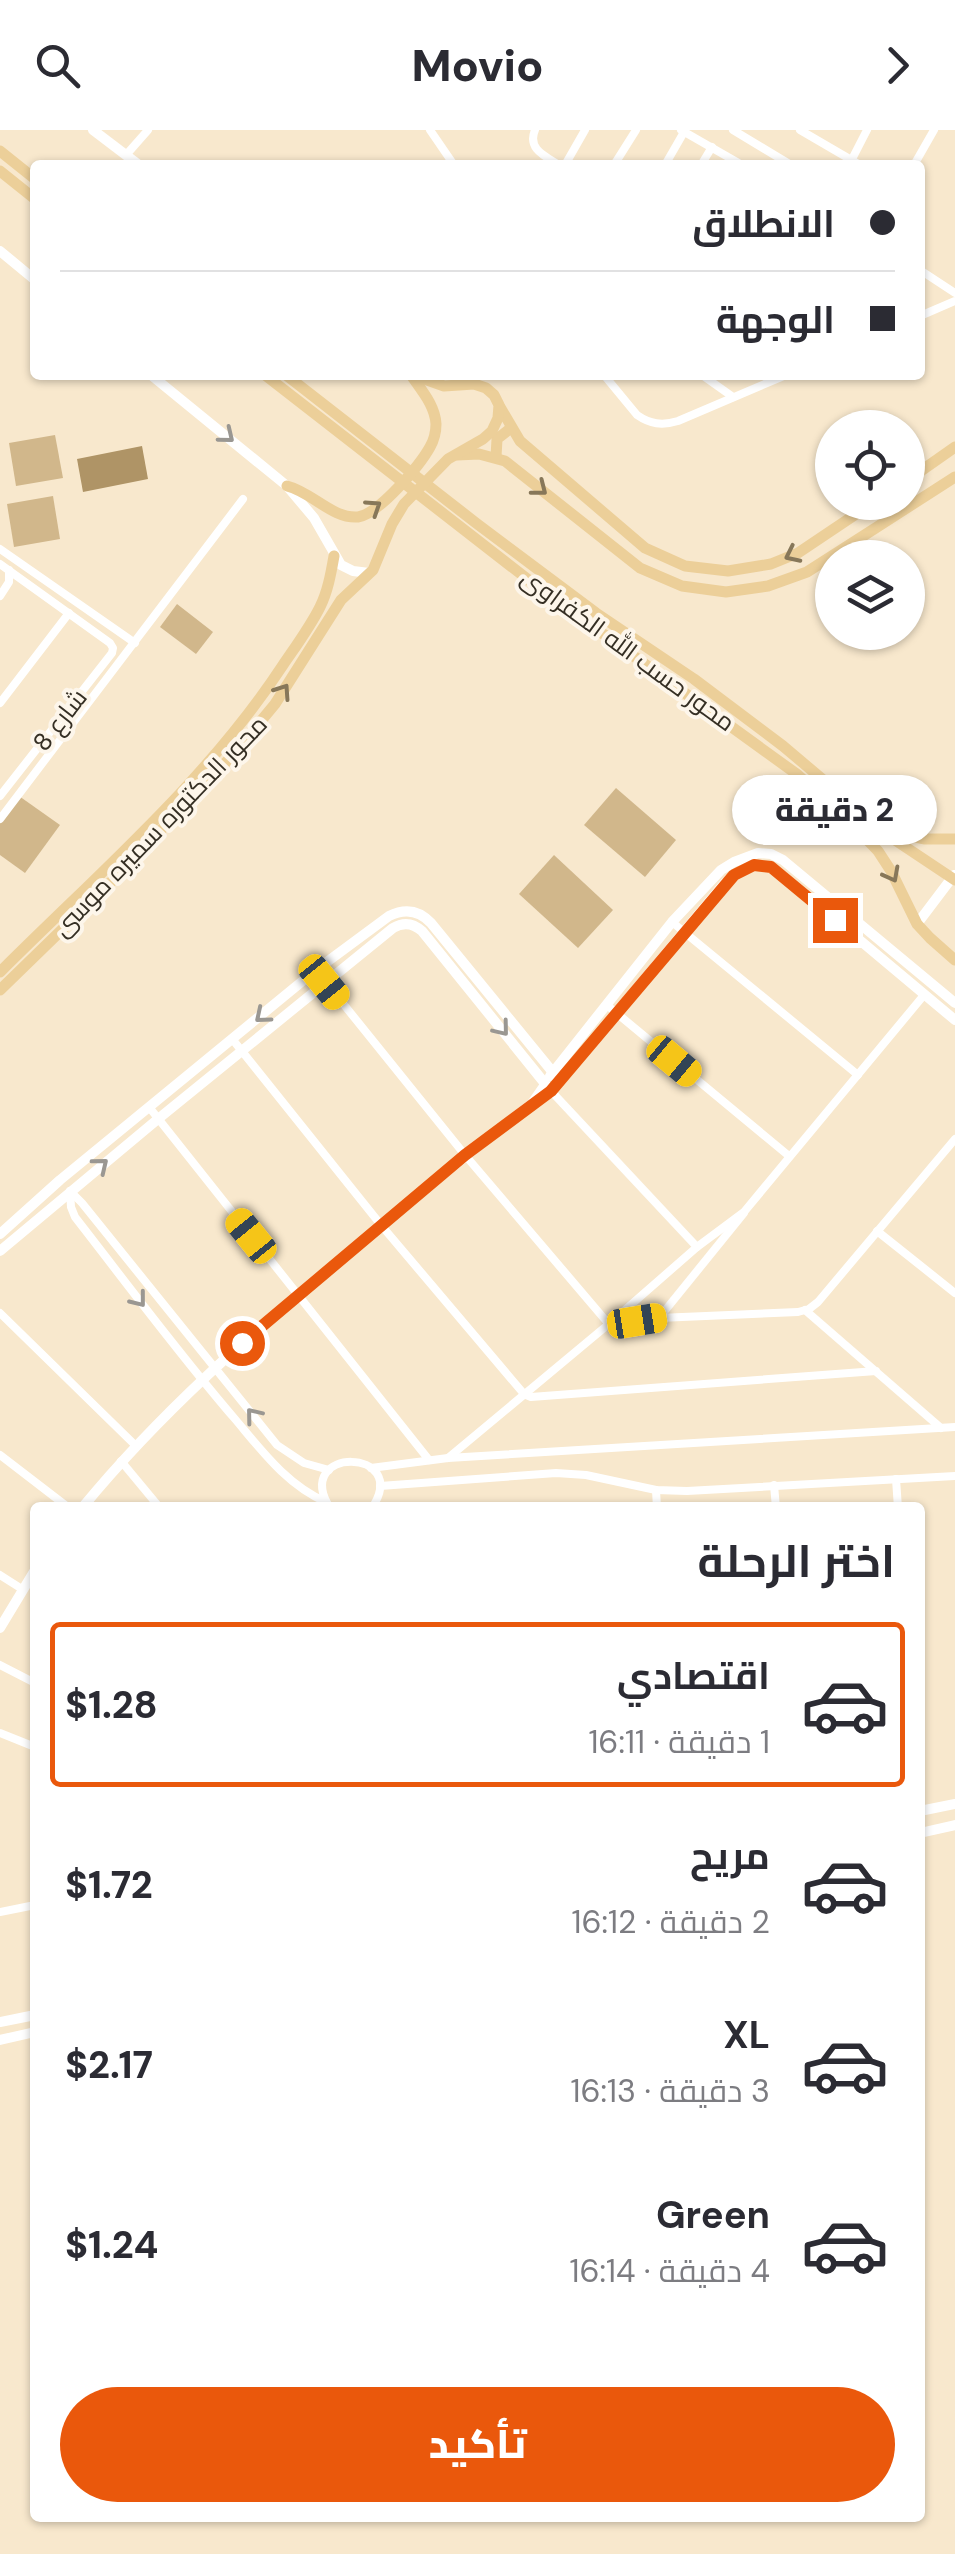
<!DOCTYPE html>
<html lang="ar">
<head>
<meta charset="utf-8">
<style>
  :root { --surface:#fff; --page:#f7f7f7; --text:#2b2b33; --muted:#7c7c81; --line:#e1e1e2; --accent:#ea580c }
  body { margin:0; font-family:"DM Sans",Cairo,sans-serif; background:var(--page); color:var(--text); direction:rtl; height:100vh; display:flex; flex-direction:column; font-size:38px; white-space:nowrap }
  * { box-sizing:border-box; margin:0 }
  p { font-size:32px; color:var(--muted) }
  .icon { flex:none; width:55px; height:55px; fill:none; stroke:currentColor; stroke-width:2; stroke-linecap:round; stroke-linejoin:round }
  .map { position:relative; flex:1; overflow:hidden; direction:ltr }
  .side { position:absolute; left:30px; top:1372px; width:895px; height:1020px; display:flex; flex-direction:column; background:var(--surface); border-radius:10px; box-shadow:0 2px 8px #0004; direction:rtl }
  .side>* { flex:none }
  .banner { position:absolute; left:30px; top:30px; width:895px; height:220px; border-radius:10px; box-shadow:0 2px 8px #0004; direction:rtl; display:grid; align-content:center; height:220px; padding:0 30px; background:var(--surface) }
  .tools { position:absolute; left:815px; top:280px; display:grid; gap:20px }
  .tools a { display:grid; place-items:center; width:110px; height:110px; border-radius:50%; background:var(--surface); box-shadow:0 2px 8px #0004; font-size:50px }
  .end { position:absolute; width:45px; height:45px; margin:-22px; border:12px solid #ea580c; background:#fff; box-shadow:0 0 0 5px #fff }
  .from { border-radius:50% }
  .bubble { position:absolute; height:70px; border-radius:35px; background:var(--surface); box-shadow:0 2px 8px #0004; font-size:32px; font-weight:800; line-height:70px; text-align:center; direction:rtl }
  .car { position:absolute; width:30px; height:60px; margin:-30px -15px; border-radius:12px; box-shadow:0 0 8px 2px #0007; background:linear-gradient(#f5c518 24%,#345 0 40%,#f5c518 0 76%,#345 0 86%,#f5c518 0) }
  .banner b { display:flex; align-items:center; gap:35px; height:95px; font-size:38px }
  .banner b+b { border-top:2px solid var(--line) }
  .banner i { width:25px; height:25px; background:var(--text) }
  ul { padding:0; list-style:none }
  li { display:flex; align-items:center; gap:30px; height:165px; margin:0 20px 15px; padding:0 10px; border:5px solid transparent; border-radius:10px }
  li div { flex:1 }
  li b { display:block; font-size:38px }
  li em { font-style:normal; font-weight:800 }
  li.current { border-color:var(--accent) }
  li>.icon { width:90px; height:90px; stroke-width:1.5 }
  h2 { padding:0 30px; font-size:45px; line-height:120px }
  .button { display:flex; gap:20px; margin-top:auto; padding:20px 30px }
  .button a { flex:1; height:115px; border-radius:60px; background:var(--accent); color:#fff; font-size:40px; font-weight:800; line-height:115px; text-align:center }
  header { display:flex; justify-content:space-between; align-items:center; height:130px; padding:0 30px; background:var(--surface); font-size:45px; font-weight:800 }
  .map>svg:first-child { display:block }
</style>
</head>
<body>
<header><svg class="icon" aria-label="forward" viewBox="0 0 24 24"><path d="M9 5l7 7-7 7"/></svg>Movio<svg class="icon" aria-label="search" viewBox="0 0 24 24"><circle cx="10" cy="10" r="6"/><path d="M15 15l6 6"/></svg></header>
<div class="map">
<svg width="955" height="2424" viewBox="0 0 955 2424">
  <rect width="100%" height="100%" fill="#f8e8cd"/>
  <g fill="#d1b78b">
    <polygon points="55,305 63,348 16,356 9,313"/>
    <polygon points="53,366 60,409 14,417 7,374"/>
    <polygon points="177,474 213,502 196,524 160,497"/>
    <polygon points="616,658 676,710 645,747 584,695"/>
    <polygon points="19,666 60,695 25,743 0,725 0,692"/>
    <polygon points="554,725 613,780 578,818 519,764"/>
  </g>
  <polygon fill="#af9466" points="142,316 148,349 83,362 77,329"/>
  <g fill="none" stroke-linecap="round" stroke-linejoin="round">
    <g stroke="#fff" stroke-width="8">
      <polyline points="430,0 454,35"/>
      <path d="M535 0C527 19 545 26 559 35"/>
      <polyline points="681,0 742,35"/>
      <polyline points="733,0 791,35"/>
      <polyline points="800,0 860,35"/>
      <polyline points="126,25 148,0"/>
      <polyline points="565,35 585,0"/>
      <polyline points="614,35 636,0"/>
      <polyline points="665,35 684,2"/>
      <polyline points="701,35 712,17"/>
      <polyline points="849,35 867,0"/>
      <polyline points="914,35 934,0"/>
      <polyline points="920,140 955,163"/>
      <polyline points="920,186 955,171"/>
      <path d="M604 245 637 285C650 294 662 296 678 291L786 245"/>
      <polyline points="702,245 733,267"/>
      <polyline points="0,419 135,513"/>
      <polyline points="0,434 110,513 113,518 112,523 0,666"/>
      <polyline points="0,466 9,452 9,440"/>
      <polyline points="0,573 69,483"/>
      <polyline points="0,689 243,369"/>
      <polyline points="672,792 858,945"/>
      <polyline points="316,840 465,1025 607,1192 612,1194 659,1188 798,1182 809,1179 818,1172 955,1009"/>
      <polyline points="608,876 789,1026"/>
      <polyline points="233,910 381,1095 524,1264 531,1267 876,1241"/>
      <polyline points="529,976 551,961 697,1117"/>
      <polyline points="529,976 545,953"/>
      <polyline points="149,977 429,1330"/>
      <path d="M70 1061 71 1077 75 1087C128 1155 179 1224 235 1289 262 1321 287 1355 326 1372"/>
      <polyline points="70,1061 82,1073 277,1315 304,1333 329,1340"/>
      <polyline points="877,1101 955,1163"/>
      <polyline points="805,1180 941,1298"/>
      <polyline points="0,1183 135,1315"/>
      <polyline points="659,1188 744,1083"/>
      <polyline points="0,1325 69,1378"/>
      <polyline points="448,1328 610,1193 697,1117 744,1082 924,865"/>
      <polyline points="121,1331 160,1378"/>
      <polyline points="371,1338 448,1328 955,1297"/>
      <polyline points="896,1349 898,1378"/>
      <polyline points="774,1355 776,1378"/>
      <polyline points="380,1356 556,1343 586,1345 656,1360 687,1361 955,1346"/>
      <polyline points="656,1360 657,1378"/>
      <path d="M330 1378C291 1316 412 1317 372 1378"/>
      <polyline points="0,1445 22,1459"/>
      <polyline points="0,1535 35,1553"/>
      <polyline points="0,1603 35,1617"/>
      <polyline points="0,1782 35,1775"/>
    </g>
    <g stroke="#fff" stroke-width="10">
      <polyline points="93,0 139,35"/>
      <polyline points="0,121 35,150"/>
      <polyline points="151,245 287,356 314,388 341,435 353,441 369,443"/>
      <polyline points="917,794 954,745"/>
      <polyline points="550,946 672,792 721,740 734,732 758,723 771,724 783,730 955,873"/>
      <path d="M0 1104 60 1050 316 840 389 786C405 778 419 780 431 793L560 951"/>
      <path d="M0 1121 158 989 393 798C403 792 413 793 422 801L551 961 724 754C739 740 757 729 776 740L955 890"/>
      <path d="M82 1378C160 1283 251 1203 346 1125 406 1074 467 1024 529 976"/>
      <polyline points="0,1498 35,1440"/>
      <polyline points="920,1681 955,1674"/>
      <polyline points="920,1703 955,1695"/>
      <polyline points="0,1892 35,1885"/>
      <polyline points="0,1910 35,1902"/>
    </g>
    <g stroke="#eccf99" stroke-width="11">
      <polyline points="0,21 35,49"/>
      <polyline points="0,41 35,69"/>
      <polyline points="265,245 530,451 798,645 845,687 878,721 891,741 917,794 930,808 955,830"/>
      <polyline points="286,245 476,393 596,483 694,549 783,616 892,708 955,750"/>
      <polyline points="500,277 520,311 645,418 685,436 728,441 771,434 798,423 874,372"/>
      <polyline points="457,325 479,324 505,331 640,438 682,456 726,462 768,456 807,442 955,347"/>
      <polyline points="496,327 497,309 511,298"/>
      <polyline points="908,350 955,317"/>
      <path d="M287 356C312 362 332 389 358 387 379 384 420 335 430 317 434 310 436 302 436 294 435 275 421 260 411 245"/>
      <polyline points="890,702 925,709 955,709"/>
      <path d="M0 842C98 744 207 651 283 535 296 516 310 497 320 477 328 461 331 443 334 426"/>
      <polyline points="0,860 111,752 231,627 275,574 341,470 373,440 392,394 404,374 448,329 483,309 492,301 498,288 499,275 494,265 486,258 474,254 444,256 413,245"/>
    </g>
  </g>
  <defs><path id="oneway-chevron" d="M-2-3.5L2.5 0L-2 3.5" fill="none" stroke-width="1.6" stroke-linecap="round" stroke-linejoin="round" transform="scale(2.5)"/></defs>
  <g stroke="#9a9792">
    <use href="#oneway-chevron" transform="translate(227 306) rotate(39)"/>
    <use href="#oneway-chevron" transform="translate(262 886) rotate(140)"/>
    <use href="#oneway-chevron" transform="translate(502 899) rotate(51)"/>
    <use href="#oneway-chevron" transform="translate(101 1035) rotate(-39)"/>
    <use href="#oneway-chevron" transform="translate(139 1170) rotate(52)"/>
    <use href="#oneway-chevron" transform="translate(253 1285) rotate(-129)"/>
  </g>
  <g stroke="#877759">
    <use href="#oneway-chevron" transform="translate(540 359) rotate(38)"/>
    <use href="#oneway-chevron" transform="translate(374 377) rotate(-33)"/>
    <use href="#oneway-chevron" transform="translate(792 425) rotate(154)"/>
    <use href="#oneway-chevron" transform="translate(283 561) rotate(-56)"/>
    <use href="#oneway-chevron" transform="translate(892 745) rotate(62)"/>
  </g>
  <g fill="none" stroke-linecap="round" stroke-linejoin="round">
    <polyline stroke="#ea580c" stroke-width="12" points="242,1213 465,1025 551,961 734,745 754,735 771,737 835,790"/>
  </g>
  <g text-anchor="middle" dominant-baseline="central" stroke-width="8" stroke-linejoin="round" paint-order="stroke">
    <g font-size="25" fill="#352f24" stroke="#fdf6eb">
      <text transform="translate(628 520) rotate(36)">محور حسب الله الكفراوى</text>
      <text transform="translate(60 590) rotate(-52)">شارع 8</text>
      <text transform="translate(160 696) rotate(-46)">محور الدكتوره سميره موسى</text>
    </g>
  </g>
</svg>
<div class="tools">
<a><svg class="icon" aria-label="locate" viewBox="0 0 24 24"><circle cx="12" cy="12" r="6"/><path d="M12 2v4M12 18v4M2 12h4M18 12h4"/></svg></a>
<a><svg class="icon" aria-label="layers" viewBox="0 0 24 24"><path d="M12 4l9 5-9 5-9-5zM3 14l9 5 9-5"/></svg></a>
</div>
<i class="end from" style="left:242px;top:1213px"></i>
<i class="end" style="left:835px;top:790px"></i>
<div class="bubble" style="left:732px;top:645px;width:205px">2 دقيقة</div>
<i class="car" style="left:324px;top:852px;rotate:141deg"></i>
<i class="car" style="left:674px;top:931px;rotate:130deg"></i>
<i class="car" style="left:251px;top:1106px;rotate:321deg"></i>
<i class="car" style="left:637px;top:1191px;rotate:81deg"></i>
<div class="banner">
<b><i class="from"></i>الانطلاق</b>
<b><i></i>الوجهة</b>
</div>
<section class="side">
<h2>اختر الرحلة</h2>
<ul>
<li class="current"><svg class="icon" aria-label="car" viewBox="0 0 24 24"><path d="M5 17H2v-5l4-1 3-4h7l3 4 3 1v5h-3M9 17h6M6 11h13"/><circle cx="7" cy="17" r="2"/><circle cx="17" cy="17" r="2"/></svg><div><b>اقتصادي</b><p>1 دقيقة · 16:11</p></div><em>$1.28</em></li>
<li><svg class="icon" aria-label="car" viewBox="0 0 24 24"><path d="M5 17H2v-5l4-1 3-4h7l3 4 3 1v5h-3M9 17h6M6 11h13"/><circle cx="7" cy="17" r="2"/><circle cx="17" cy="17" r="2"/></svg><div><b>مريح</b><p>2 دقيقة · 16:12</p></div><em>$1.72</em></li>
<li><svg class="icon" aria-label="car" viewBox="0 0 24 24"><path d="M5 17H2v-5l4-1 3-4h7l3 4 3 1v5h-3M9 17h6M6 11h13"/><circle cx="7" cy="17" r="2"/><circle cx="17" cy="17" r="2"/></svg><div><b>XL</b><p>3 دقيقة · 16:13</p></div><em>$2.17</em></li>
<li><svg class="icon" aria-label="car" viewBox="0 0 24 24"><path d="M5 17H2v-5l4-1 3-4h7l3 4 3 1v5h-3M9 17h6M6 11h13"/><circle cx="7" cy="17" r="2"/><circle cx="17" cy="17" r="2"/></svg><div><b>Green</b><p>4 دقيقة · 16:14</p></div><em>$1.24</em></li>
</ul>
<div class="button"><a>تأكيد</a></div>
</section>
</div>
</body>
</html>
